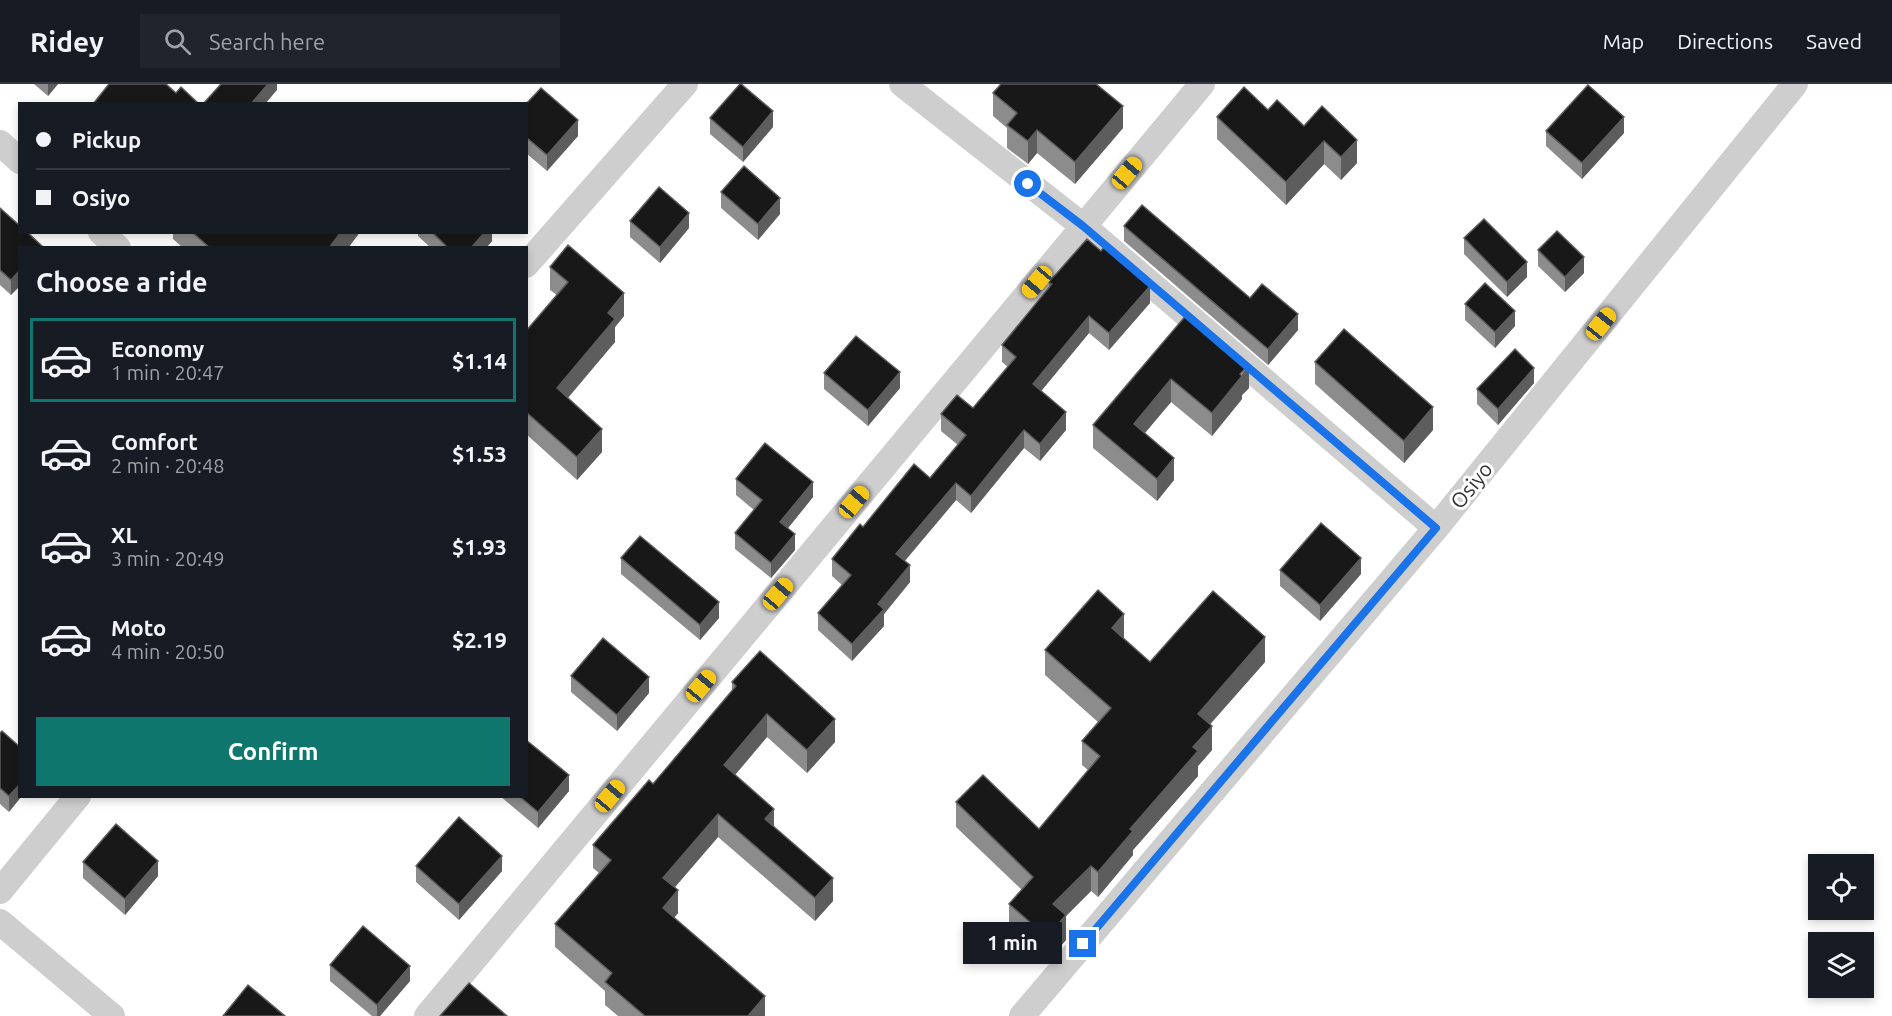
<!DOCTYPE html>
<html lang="en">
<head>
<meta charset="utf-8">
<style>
  :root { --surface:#171b24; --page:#20242c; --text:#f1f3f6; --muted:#9ea1a6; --line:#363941; --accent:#0f766e }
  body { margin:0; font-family:Ubuntu,sans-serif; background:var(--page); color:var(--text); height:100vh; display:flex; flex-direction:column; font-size:22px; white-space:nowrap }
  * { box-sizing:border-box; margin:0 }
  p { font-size:20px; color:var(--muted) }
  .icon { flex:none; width:33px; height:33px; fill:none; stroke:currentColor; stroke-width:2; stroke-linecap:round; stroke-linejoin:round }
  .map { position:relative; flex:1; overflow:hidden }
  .side { position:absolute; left:18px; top:162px; width:510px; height:552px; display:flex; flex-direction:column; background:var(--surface); border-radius:0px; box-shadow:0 3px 9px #0003 }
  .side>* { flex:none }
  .banner { position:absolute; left:18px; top:18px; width:510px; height:132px; border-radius:0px; box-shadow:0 3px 9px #0003; display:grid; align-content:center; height:132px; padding:0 18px; background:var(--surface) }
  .buttons { position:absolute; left:1808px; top:770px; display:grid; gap:12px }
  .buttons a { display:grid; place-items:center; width:66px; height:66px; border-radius:0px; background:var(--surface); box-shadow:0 3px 9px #0003; font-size:30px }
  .end { position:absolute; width:27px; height:27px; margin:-14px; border:8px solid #1a73e8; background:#fff; box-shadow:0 0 0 3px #fff }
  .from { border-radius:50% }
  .bubble { position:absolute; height:42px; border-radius:0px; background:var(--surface); box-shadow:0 3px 9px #0003; font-size:20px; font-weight:700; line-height:42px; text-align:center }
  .car { position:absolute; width:18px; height:36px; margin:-18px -9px; border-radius:8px; box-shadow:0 0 4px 2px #0007; background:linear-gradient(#f5c518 24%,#345 0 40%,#f5c518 0 76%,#345 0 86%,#f5c518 0) }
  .banner b { display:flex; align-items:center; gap:21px; height:57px; font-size:22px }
  .banner b+b { border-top:2px solid var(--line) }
  .banner i { width:15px; height:15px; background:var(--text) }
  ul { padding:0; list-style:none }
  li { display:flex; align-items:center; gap:18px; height:84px; margin:0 12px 9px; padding:0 6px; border:3px solid transparent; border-radius:0px }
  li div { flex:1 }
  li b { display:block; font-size:22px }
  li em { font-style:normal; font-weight:700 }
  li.active { border-color:var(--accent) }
  li>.icon { width:54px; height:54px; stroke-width:1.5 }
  h2 { padding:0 18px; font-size:27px; line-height:72px }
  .button { display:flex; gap:12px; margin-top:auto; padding:12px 18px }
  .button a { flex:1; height:69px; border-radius:0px; background:var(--accent); color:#fff; font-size:24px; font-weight:700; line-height:69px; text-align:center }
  header { display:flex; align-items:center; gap:36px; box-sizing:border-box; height:84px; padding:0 30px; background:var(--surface); border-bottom:2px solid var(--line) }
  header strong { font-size:28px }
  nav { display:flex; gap:33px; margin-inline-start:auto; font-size:21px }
  .search { width:420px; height:54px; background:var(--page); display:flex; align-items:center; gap:15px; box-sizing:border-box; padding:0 21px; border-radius:0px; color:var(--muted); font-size:22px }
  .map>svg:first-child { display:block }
</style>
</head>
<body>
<header>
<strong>Ridey</strong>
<div class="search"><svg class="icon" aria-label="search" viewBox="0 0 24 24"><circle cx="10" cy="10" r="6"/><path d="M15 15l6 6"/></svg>Search here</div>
<nav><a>Map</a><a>Directions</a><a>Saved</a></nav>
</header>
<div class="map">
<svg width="1892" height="932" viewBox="0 0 1892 932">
  <rect width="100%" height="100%" fill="#fff"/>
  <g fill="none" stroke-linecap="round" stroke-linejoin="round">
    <g stroke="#cecece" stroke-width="26">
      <polyline points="902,0 1083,142 1436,444"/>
      <polyline points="0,59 20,77"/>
      <polyline points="101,148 118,164"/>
      <polyline points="526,181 685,0"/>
      <polyline points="0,807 78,712"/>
      <polyline points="0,838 112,932"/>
      <polyline points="427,932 1202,0"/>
      <polyline points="1022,932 1436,444 1795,0"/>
    </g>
  </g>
  <g fill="#8c8c8c">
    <polygon points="34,0 58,0 48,12"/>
    <polygon points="993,9 1123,44 1075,100 1037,69 1028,80 1007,64 1007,44 993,32"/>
    <polygon points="526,20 578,52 547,87 526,69"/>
    <polygon points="1268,26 1304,42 1357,79 1341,96 1324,80 1286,121 1217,55 1217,33"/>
    <polygon points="710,34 773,43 743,78 710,50"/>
    <polygon points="1546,47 1624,49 1582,95 1546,62"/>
    <polygon points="721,108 780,130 758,156 721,124"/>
    <polygon points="0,124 42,164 11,211 0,201"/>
    <polygon points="630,137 689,144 660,179 630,153"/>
    <polygon points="1124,142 1250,214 1298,246 1268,281 1124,157"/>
    <polygon points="173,148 360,148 348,164 183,164 173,155"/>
    <polygon points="418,148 492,148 492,157 486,164 431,164 418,152"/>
    <polygon points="1464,154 1527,193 1507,213 1464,170"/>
    <polygon points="1538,166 1584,189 1565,208 1538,182"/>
    <polygon points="550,183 624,232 615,243 615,258 567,314 602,368 577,396 526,350 526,247 557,211 550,206"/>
    <polygon points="1049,198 1150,219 1109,266 1089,249 1041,307 1066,346 1040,377 1024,364 971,429 956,416 905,477 910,498 884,530 884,542 852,577 818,546 818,529 842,501 832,492 832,475 863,443 930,394 958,361 941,347 941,330 973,324 1008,283 1002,278 1002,261 1049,203"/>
    <polygon points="1465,220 1515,242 1495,264 1465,236"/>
    <polygon points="1188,229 1249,304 1242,311 1242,315 1212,352 1171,318 1145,349 1174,396 1157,417 1093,364 1093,341"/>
    <polygon points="1315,278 1433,346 1404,379 1315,300"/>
    <polygon points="824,289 900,304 868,342 824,305"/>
    <polygon points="1534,299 1498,341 1477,320 1477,305"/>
    <polygon points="736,395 813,413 788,444 795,466 771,494 735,465 735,449 754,426 736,411"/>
    <polygon points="621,474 719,534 700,556 621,490"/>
    <polygon points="1280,486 1361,490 1320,537 1280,502"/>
    <polygon points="1124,555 1150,578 1265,578 1210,640 1212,666 1198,682 1198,692 1133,766 1133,771 1098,813 1091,807 1066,832 1066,856 1047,877 1009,845 1009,820 1022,806 956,743 956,718 1039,745 1088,686 1082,681 1082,657 1098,638 1045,591 1045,566"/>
    <polygon points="571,592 649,609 617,647 571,608"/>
    <polygon points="732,598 835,658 807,689 767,653 735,691 774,743 833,817 815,837 718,753 675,803 678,829 674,834 765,932 618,932 605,921 605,907 555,863 555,840 599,789 593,784 593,761 653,700 732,607"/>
    <polygon points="0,649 20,663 9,728 0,720"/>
    <polygon points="569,707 538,744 500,712 526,712"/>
    <polygon points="83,778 158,792 125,831 83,794"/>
    <polygon points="416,782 502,787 459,836 416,798"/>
    <polygon points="330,881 410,897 380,932 372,932 330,897"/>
  </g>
  <g fill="#5d5d5d">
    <polygon points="48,0 58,0 48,12"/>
    <polygon points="268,0 277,0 277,6 265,20 251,20"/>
    <polygon points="1123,22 1123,44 1075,100 1075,78"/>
    <polygon points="773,27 773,43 743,78 743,63"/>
    <polygon points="1624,33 1624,49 1582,95 1582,79"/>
    <polygon points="578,36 578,52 547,87 547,71"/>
    <polygon points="1037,46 1037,69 1028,80 1028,57"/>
    <polygon points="1357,56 1357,79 1341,96 1341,73"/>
    <polygon points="1324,57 1324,80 1286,121 1286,98"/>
    <polygon points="780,114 780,130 758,156 758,140"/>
    <polygon points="689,129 689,144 660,179 660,163"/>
    <polygon points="341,148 360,148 348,164 329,164"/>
    <polygon points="485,148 492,148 492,157 486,164 471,164"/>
    <polygon points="1584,173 1584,189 1565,208 1565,193"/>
    <polygon points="1527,178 1527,193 1507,213 1507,198"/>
    <polygon points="20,186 20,202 11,211 11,196"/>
    <polygon points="1150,202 1150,219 1109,266 1109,249"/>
    <polygon points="624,209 624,232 615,243 615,258 557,327 557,304 608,229"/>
    <polygon points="1515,227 1515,242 1495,264 1495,248"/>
    <polygon points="1298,230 1298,246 1268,281 1268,265"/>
    <polygon points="1089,232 1089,249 1033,317 1033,300"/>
    <polygon points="1249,281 1249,304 1242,311 1242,315 1212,352 1212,329"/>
    <polygon points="1534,284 1534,299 1498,341 1498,325"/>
    <polygon points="900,288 900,304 868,342 868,326"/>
    <polygon points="1171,295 1171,318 1134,362 1134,340"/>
    <polygon points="1433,323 1433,346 1404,379 1404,357"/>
    <polygon points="1066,328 1066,346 1040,377 1040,360"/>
    <polygon points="602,345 602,368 577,396 577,373"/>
    <polygon points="1024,346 1024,364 971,429 971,412"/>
    <polygon points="1174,374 1174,396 1157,417 1157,395"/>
    <polygon points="813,398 813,413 780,454 780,438"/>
    <polygon points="956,399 956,416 896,487 896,470"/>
    <polygon points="795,450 795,466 771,494 771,479"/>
    <polygon points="1361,474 1361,490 1320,537 1320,521"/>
    <polygon points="910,481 910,498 884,530 884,542 852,577 852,560 878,520"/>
    <polygon points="719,518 719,534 700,556 700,541"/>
    <polygon points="1124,530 1124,555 1112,569 1112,544"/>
    <polygon points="1265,553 1265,578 1198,654 1198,630"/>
    <polygon points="649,593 649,609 617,647 617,631"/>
    <polygon points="767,630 767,653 724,704 724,681"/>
    <polygon points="835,635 835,658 807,689 807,666"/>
    <polygon points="1212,642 1212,666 1198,682 1198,692 1133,766 1133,771 1098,813 1098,788 1130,745 1193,663"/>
    <polygon points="569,691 569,707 538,744 538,728"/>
    <polygon points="20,700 20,712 22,712 9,728 9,712"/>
    <polygon points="774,725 774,748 765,735"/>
    <polygon points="718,730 718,753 663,817 663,794"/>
    <polygon points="502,772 502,787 459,836 459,820"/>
    <polygon points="158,777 158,792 125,831 125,815"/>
    <polygon points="1091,782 1091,807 1066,832 1066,856 1047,877 1047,853 1053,820"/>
    <polygon points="833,794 833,817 815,837 815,814"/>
    <polygon points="678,806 678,829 663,847 663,824"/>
    <polygon points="410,882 410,897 380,932 377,932 377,921"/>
    <polygon points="765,912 765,932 748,932"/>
  </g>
  <g fill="#181818" stroke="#5d5d5d" stroke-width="1.5">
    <polygon points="109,0 166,0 176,9 181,3 199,20 93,20"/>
    <polygon points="221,0 268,0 251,20 203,20"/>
    <polygon points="740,0 741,0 773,27 743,63 710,34"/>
    <polygon points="1001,0 1096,0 1123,22 1075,78 1037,46 1028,57 1007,41 1017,29 993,9"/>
    <polygon points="1588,1 1624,33 1582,79 1546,47"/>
    <polygon points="1244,3 1268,26 1277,16 1304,42 1322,22 1357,56 1341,73 1324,57 1286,98 1217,33"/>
    <polygon points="541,4 578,36 547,71 526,53 526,20"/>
    <polygon points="744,82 780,114 758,140 721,108"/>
    <polygon points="659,103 689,129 660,163 630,137"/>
    <polygon points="1142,121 1250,214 1262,200 1298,230 1268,265 1124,142"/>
    <polygon points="0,124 20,142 20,148 27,148 42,162 40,164 20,164 20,186 11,196 0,186"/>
    <polygon points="1484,135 1527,178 1507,198 1464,154"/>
    <polygon points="1557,147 1584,173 1565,193 1538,166"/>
    <polygon points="192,148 341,148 329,164 210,164"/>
    <polygon points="432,148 485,148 471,164 448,164"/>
    <polygon points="1087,155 1101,167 1104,163 1150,202 1109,249 1089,232 1033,300 1066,328 1040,360 1024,346 971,412 956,399 896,470 910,481 878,520 884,525 852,560 818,529 851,491 832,475 860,440 863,443 914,380 930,394 966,351 941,330 957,311 973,324 1016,273 1002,261 1052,200 1049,198"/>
    <polygon points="568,161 624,209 608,229 615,235 557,304 602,345 577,373 526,328 526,247 568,198 550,183"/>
    <polygon points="1485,199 1515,227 1495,248 1465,220"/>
    <polygon points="1188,229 1249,281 1240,290 1242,292 1212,329 1171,295 1134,340 1174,374 1157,395 1093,341"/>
    <polygon points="1344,245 1433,323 1404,357 1315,278"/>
    <polygon points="856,252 900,288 868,326 824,289"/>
    <polygon points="1515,265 1534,284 1498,325 1477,305"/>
    <polygon points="765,359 813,398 780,438 795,450 771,479 735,449 762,416 736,395"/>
    <polygon points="1321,439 1361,474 1320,521 1280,486"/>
    <polygon points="640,452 719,518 700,541 621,474"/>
    <polygon points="1098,506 1124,530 1112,544 1150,578 1213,507 1265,553 1198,630 1212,642 1193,663 1198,667 1130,745 1133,747 1098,788 1091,782 1053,820 1066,831 1047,853 1009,820 1033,793 956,718 983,691 1039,745 1100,672 1082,657 1111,624 1045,566"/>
    <polygon points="603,554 649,593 617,631 571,592"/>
    <polygon points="760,567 835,635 807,666 767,630 724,681 774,725 765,735 833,794 815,814 718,730 663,794 678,806 663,824 765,912 748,932 645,932 605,898 612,889 555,840 611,776 593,761 649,696 653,700 736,602 732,598"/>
    <polygon points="2,647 20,663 20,700 9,712 0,704 0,649"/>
    <polygon points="526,656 569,691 538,728 519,712 526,712"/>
    <polygon points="459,733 502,772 459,820 416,782"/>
    <polygon points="116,740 158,777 125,815 83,778"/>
    <polygon points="363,842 410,882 377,921 330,881"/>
    <polygon points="469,899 507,932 440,932"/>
    <polygon points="248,901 285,932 223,932"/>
  </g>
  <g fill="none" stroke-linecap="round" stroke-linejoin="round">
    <polyline stroke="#1a73e8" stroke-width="8" points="1028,100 1083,142 1436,444 1083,860"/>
  </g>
  <g text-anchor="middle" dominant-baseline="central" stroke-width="6" stroke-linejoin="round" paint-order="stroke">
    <g font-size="21" fill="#313131" stroke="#fff">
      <text transform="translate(1471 401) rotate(-51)">Osiyo</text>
    </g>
  </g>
</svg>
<div class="buttons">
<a><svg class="icon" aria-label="locate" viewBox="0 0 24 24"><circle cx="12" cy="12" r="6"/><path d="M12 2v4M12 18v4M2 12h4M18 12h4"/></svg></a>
<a><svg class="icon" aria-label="layers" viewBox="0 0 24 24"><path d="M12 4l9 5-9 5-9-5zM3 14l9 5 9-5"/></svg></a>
</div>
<i class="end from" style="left:1028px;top:100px"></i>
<i class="end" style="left:1083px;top:860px"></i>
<div class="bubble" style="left:963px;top:838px;width:99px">1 min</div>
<i class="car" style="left:1127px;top:89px;rotate:40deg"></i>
<i class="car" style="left:1037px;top:198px;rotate:220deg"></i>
<i class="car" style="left:1601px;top:240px;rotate:39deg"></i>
<i class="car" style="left:854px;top:418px;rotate:40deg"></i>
<i class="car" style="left:778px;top:510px;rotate:40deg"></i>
<i class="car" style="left:701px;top:602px;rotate:40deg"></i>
<i class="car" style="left:610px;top:712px;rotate:40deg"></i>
<div class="banner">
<b><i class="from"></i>Pickup</b>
<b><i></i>Osiyo</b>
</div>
<section class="side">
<h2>Choose a ride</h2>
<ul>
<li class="active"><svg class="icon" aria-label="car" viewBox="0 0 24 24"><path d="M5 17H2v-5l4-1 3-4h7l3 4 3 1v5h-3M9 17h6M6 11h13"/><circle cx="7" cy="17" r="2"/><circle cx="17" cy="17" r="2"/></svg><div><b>Economy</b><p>1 min · 20:47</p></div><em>$1.14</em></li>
<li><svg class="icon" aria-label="car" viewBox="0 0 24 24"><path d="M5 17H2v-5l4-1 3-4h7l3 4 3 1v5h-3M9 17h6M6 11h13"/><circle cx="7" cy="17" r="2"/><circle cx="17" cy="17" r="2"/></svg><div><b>Comfort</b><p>2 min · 20:48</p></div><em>$1.53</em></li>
<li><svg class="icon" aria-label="car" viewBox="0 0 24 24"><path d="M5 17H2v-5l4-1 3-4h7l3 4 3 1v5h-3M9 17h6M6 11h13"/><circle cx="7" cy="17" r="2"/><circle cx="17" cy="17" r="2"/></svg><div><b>XL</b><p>3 min · 20:49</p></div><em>$1.93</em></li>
<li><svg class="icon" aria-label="car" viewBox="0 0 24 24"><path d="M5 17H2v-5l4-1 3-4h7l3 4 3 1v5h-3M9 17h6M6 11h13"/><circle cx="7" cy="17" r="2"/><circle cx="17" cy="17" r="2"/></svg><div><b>Moto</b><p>4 min · 20:50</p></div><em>$2.19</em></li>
</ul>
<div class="button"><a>Confirm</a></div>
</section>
</div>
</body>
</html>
